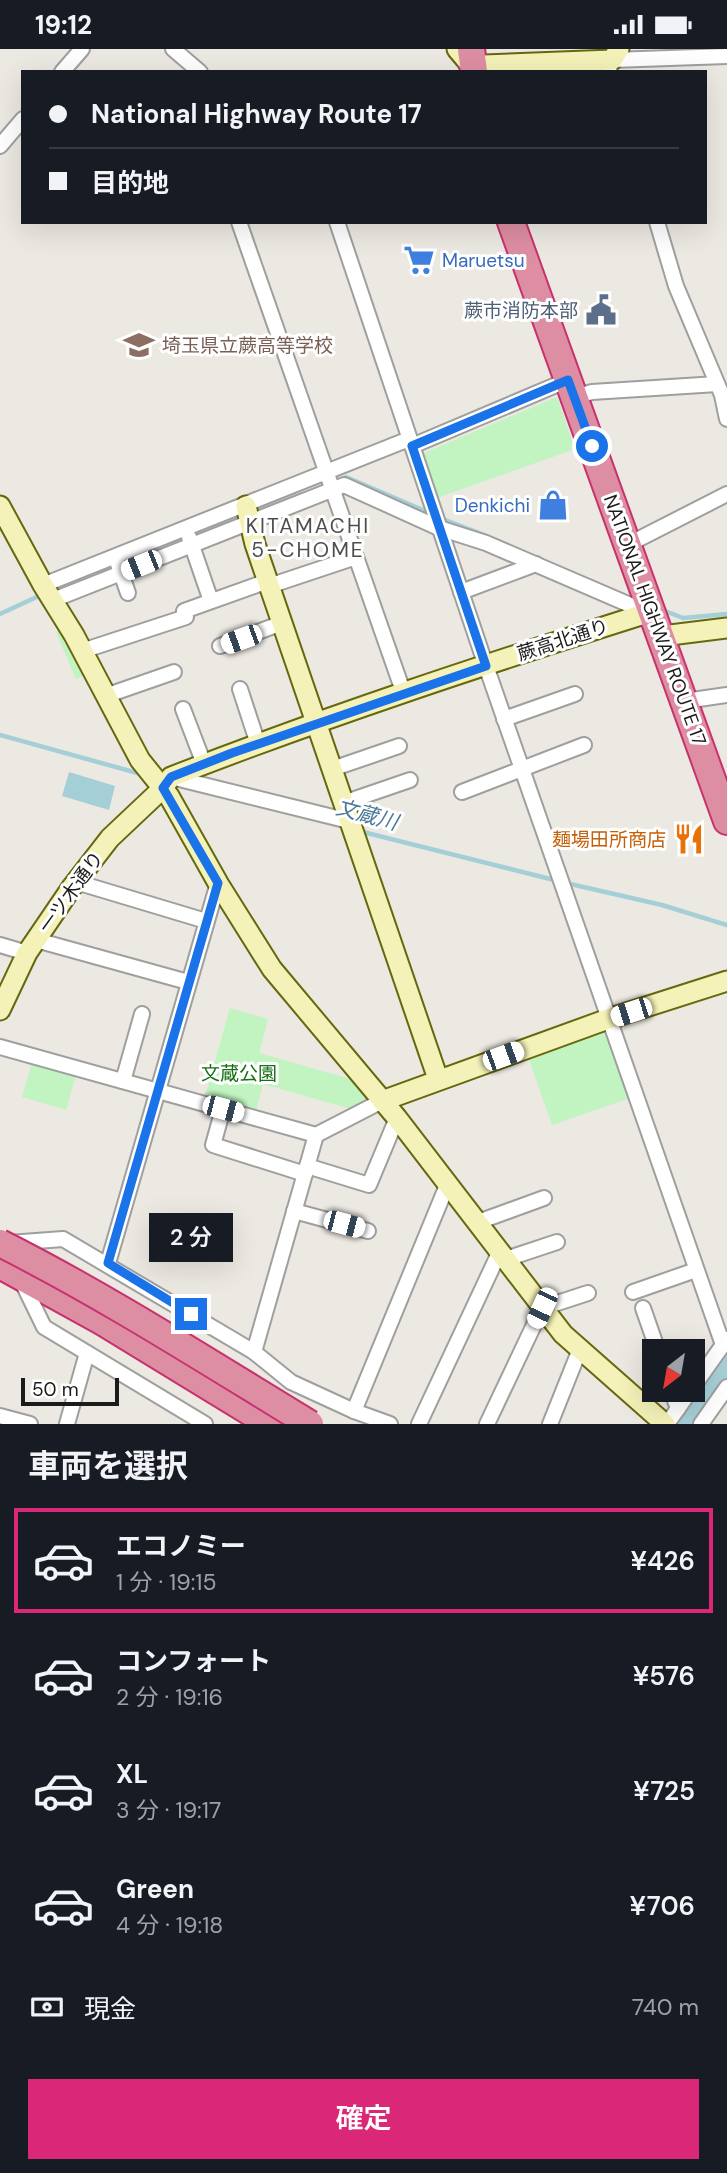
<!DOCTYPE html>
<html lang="ja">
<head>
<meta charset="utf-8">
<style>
  :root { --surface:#171b24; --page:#20242c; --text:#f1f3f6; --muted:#9ea1a6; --line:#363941; --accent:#db2777 }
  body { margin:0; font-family:"DM Sans","Noto Sans JP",sans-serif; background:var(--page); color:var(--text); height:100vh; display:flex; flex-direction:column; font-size:26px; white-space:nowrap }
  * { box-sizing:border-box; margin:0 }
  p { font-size:23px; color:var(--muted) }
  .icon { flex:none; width:38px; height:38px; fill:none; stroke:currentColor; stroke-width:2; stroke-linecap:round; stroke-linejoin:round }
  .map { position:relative; height:1375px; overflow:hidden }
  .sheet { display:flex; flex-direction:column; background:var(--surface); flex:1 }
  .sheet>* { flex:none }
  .guide { position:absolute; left:21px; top:21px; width:686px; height:154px; border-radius:0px; box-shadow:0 7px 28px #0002; display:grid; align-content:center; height:154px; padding:0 28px; background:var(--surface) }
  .needle { width:46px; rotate:211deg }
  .fabs { position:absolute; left:642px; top:1290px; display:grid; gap:14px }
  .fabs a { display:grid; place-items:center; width:63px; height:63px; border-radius:0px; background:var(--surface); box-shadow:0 7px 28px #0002; font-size:35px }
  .scale { position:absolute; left:21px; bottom:18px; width:98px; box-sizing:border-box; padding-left:7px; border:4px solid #1b1b1b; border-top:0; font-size:19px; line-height:24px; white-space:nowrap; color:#1b1b1b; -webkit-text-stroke:5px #fff; paint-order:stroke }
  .end { position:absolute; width:32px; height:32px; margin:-16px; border:9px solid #1a73e8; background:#fff; box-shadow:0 0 0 4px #fff }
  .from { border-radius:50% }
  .bubble { position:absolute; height:49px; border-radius:0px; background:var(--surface); box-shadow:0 7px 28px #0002; font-size:23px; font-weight:600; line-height:49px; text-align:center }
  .car { position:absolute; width:21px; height:42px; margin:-21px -10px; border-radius:9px; box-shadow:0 0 5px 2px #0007; background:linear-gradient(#fff 24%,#345 0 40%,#fff 0 76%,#345 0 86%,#fff 0) }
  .guide b { display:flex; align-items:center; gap:24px; height:66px; font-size:26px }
  .guide b+b { border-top:2px solid var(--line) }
  .guide i { width:18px; height:18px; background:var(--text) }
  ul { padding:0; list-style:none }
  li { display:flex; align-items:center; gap:21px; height:105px; margin:0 14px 10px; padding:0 14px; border:4px solid transparent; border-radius:0px }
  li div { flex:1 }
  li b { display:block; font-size:26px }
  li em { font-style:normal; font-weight:600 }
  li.current { border-color:var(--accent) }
  li>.icon { width:63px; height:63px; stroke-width:1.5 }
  h2 { padding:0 28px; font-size:32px; line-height:84px }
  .pay { display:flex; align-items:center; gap:18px; height:77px; padding:0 28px; font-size:26px }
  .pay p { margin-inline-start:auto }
  .action { display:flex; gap:14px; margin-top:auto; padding:14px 28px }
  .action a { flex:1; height:80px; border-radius:0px; background:var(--accent); color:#fff; font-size:28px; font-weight:600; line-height:80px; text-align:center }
  .status { display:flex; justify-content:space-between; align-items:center; height:49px; padding:0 35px; background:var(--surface); direction:ltr }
  .status svg { height:19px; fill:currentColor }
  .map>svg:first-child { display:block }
</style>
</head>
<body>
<div class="status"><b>19:12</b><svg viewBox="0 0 49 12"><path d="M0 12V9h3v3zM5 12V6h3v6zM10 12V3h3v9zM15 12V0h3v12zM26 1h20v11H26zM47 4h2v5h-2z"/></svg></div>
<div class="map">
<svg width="727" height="1375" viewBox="0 0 727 1375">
  <rect width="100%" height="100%" fill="#ece8e2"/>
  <g fill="#c1f4c1">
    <polygon points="557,348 575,400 437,449 424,404"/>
    <polygon points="65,579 88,624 76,630 56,583"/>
    <polygon points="230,959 268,970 259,1004 354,1031 370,1048 367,1053 351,1060 263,1035 255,1065 204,1051"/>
    <polygon points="608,970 636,1047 552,1076 525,999"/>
    <polygon points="34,1007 78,1019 66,1061 22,1048"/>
  </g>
  <polygon fill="#a5cfd7" points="69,723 115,737 109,761 62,747"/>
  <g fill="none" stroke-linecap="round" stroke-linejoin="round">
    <g stroke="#a5cfd7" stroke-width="4.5">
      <polyline points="340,431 346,428 432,465"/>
      <polyline points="252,464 302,445"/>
      <polyline points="440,469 487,487"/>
      <polyline points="52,541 243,467"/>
      <polyline points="660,560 683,569 727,565"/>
      <polyline points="0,565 41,546"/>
      <polyline points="0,686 141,725"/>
      <polyline points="359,782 558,832"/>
      <polyline points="566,834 662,856 727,876"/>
    </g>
    <polyline stroke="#a5cfd7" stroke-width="24" points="684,1375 727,1314"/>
    <g stroke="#9f9f9f" stroke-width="18">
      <g id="street">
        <polyline points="173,0 200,23"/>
        <polyline points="62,23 82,0"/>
        <polyline points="610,23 608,18 612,11 727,7"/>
        <polyline points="0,97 23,70"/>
        <polyline points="239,173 404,645"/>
        <polyline points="337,173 486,617 723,1296"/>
        <polyline points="657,173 676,237 722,346 727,370"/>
        <polyline points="574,348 592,343 717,335"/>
        <polyline points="412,397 568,331"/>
        <polyline points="189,488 211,552"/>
        <polyline points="629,495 727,445"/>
        <polyline points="118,515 128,544"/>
        <polyline points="43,536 409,390"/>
        <polyline points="269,537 356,508"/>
        <polyline points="461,543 536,515"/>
        <polyline points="53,551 344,436 439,479 486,494 651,565"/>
        <polyline points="184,562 268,532"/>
        <polyline points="220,597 282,574"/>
        <polyline points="82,602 186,568"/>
        <polyline points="240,640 258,695"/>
        <polyline points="105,647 174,623"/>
        <polyline points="685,652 727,646"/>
        <polyline points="183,660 204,715"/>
        <polyline points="504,670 575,645"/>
        <polyline points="332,720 399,697"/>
        <polyline points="171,728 349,772"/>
        <polyline points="462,743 584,696"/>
        <polyline points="343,754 410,731"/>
        <polyline points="76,833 206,872"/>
        <polyline points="36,891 188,933"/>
        <polyline points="0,896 27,904"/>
        <polyline points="0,998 316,1086"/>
        <polyline points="123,1032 142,965"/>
        <polyline points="223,1060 213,1096 305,1125"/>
        <polyline points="307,1117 369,1136 397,1069"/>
        <polyline points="294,1162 368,1182"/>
        <polyline points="478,1173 544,1149"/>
        <polyline points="9,1194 63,1190 254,1303 291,1333 354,1362 390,1375"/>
        <polyline points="506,1210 557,1193"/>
        <polyline points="108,1214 218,834"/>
        <polyline points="25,1239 44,1278 205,1375"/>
        <polyline points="633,1243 696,1221"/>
        <polyline points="643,1259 658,1302"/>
        <polyline points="254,1303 316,1086 382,1052"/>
        <polyline points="671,1340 678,1360"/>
        <polyline points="354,1362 448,1134"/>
        <polyline points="0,1367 30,1375"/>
        <polyline points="67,1375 87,1304"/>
        <polyline points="419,1375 500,1202"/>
        <polyline points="487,1375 542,1259 588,1244"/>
        <polyline points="550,1375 580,1300"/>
        <polyline points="667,1375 727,1290"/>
        <polyline points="701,1375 727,1338"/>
      </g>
    </g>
    <g stroke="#65680d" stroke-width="23">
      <g id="secondary">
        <polyline points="457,0 473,19 484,16 612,11 619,0"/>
        <polyline points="0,457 43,536 74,586 140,711 169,747 218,834 272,920 397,1069 563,1285 665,1375"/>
        <polyline points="246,457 255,495 438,1030"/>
        <polyline points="662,587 727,579"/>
        <path d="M0 961 27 904 72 838 110 789 163 739 171 728C325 668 483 616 641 566H653"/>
        <polyline points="382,1052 608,970 727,932"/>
      </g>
    </g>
    <g stroke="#c83170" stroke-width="30">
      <g id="highway">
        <polyline points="471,0 474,23"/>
        <polyline points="511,173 727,772"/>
        <polyline points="0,1216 103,1273 270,1375"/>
      </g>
    </g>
    <use href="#street" stroke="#fff" stroke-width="14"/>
    <use href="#secondary" stroke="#f4f2b8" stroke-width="19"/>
    <use href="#highway" stroke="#de8ea3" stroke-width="26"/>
    <g stroke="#c83170" stroke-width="30" stroke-linecap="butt">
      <path id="highway-bridge" d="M0 1194C107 1248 208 1313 310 1375"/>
    </g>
    <use href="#highway-bridge" stroke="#de8ea3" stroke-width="26"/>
  </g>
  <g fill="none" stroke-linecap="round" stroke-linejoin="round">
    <polyline stroke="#1a73e8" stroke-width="9" points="191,1265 108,1214 218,834 163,739 171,728 232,704 486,617 412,397 568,331 592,397"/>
  </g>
  <defs>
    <g id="supermarket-bare" transform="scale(2.415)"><path d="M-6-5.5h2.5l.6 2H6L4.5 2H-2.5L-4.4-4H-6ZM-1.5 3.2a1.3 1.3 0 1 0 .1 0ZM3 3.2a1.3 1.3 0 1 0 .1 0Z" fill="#3f7fe0" stroke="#fff" stroke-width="2.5" paint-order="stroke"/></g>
    <g id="civic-bare" transform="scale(2.415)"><path d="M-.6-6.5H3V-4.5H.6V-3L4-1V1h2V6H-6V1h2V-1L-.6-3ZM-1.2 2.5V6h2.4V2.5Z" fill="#5c6f8a" stroke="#fff" stroke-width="2.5" paint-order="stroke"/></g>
    <g id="school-bare" transform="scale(2.415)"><path d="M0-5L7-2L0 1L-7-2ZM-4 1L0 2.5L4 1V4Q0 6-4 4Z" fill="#8d6e63" stroke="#fff" stroke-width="2.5" paint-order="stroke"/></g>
    <g id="shop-bare" transform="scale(2.415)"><path d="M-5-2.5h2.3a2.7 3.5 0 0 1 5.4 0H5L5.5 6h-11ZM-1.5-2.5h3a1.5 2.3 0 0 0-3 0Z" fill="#3f7fe0" stroke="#fff" stroke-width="2.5" paint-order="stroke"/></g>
    <g id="restaurant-bare" transform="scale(2.415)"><path d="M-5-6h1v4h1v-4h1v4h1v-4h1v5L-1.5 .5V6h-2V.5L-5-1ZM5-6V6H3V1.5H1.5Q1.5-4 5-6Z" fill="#e8710a" stroke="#fff" stroke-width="2.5" paint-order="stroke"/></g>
  </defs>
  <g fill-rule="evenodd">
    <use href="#supermarket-bare" x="419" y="211"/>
    <use href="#civic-bare" x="601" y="261"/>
    <use href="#school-bare" x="139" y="296"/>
    <use href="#shop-bare" x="553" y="456"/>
    <use href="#restaurant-bare" x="689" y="790"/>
  </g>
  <g text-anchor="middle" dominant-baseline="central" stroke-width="6" stroke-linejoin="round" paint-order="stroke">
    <g font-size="19" fill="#366cbe" stroke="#fff" text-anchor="start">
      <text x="442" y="211">Maruetsu</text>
      <text x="530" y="456" text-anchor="end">Denkichi</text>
    </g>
    <g font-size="19" fill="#4e5e75" stroke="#fff" text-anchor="end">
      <text x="578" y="261">蕨市消防本部</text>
    </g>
    <g font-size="19" fill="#785e54" stroke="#fff" text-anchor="start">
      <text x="162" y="296">埼玉県立蕨高等学校</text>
    </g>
    <g font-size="19" fill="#1b1b1b" stroke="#fff">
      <text transform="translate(655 571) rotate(70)">NATIONAL HIGHWAY ROUTE 17</text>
      <text transform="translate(563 591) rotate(-18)">蕨高北通り</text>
      <text transform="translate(71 843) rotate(-54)">一ツ木通り</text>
    </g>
    <g font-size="19" fill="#c56008" stroke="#fff" text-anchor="end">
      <text x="666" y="790">麺場田所商店</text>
    </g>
    <g font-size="19" fill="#137014" stroke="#fff">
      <text x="239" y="1024">文蔵公園</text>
    </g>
    <g font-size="21" letter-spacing="2" fill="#4e4e4e" stroke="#fff">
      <text x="308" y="477">KITAMACHI<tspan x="308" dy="24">5-CHOME</tspan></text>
    </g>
    <g font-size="21" font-style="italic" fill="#4d7a9c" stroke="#fff">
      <text transform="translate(367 766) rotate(15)">文蔵川</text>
    </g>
  </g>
</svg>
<div class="fabs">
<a><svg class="needle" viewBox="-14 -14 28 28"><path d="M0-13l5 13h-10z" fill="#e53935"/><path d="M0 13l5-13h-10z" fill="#9ea1a6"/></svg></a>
</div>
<div class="scale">50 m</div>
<i class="end from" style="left:592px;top:397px"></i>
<i class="end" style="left:191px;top:1265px"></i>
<div class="bubble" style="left:149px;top:1164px;width:84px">2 分</div>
<i class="car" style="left:141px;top:516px;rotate:248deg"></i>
<i class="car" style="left:241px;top:590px;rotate:250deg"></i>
<i class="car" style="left:631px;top:963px;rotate:252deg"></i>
<i class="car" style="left:503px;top:1007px;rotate:70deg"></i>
<i class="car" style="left:223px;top:1060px;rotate:105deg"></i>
<i class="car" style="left:344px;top:1175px;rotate:105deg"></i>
<i class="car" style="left:542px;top:1259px;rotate:205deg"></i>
<div class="guide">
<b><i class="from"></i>National Highway Route 17</b>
<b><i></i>目的地</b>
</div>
</div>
<section class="sheet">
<h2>車両を選択</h2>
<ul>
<li class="current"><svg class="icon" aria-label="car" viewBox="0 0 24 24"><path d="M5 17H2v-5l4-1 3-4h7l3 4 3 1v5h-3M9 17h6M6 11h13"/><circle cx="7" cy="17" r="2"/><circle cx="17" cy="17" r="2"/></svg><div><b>エコノミー</b><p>1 分 · 19:15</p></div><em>¥426</em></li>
<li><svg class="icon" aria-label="car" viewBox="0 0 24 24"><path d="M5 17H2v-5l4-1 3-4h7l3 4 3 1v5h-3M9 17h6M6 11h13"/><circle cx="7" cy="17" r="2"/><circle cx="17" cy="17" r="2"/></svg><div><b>コンフォート</b><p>2 分 · 19:16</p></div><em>¥576</em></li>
<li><svg class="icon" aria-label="car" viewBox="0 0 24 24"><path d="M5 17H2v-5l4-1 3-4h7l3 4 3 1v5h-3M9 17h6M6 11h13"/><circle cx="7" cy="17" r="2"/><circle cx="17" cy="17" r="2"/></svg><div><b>XL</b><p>3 分 · 19:17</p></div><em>¥725</em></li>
<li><svg class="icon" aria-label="car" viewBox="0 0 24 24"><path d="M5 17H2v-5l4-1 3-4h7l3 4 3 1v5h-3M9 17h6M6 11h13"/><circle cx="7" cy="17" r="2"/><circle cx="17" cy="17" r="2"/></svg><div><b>Green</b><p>4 分 · 19:18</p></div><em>¥706</em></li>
</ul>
<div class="pay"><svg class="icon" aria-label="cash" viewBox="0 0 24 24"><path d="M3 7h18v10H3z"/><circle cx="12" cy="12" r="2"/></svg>現金<p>740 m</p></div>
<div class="action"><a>確定</a></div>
</section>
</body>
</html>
